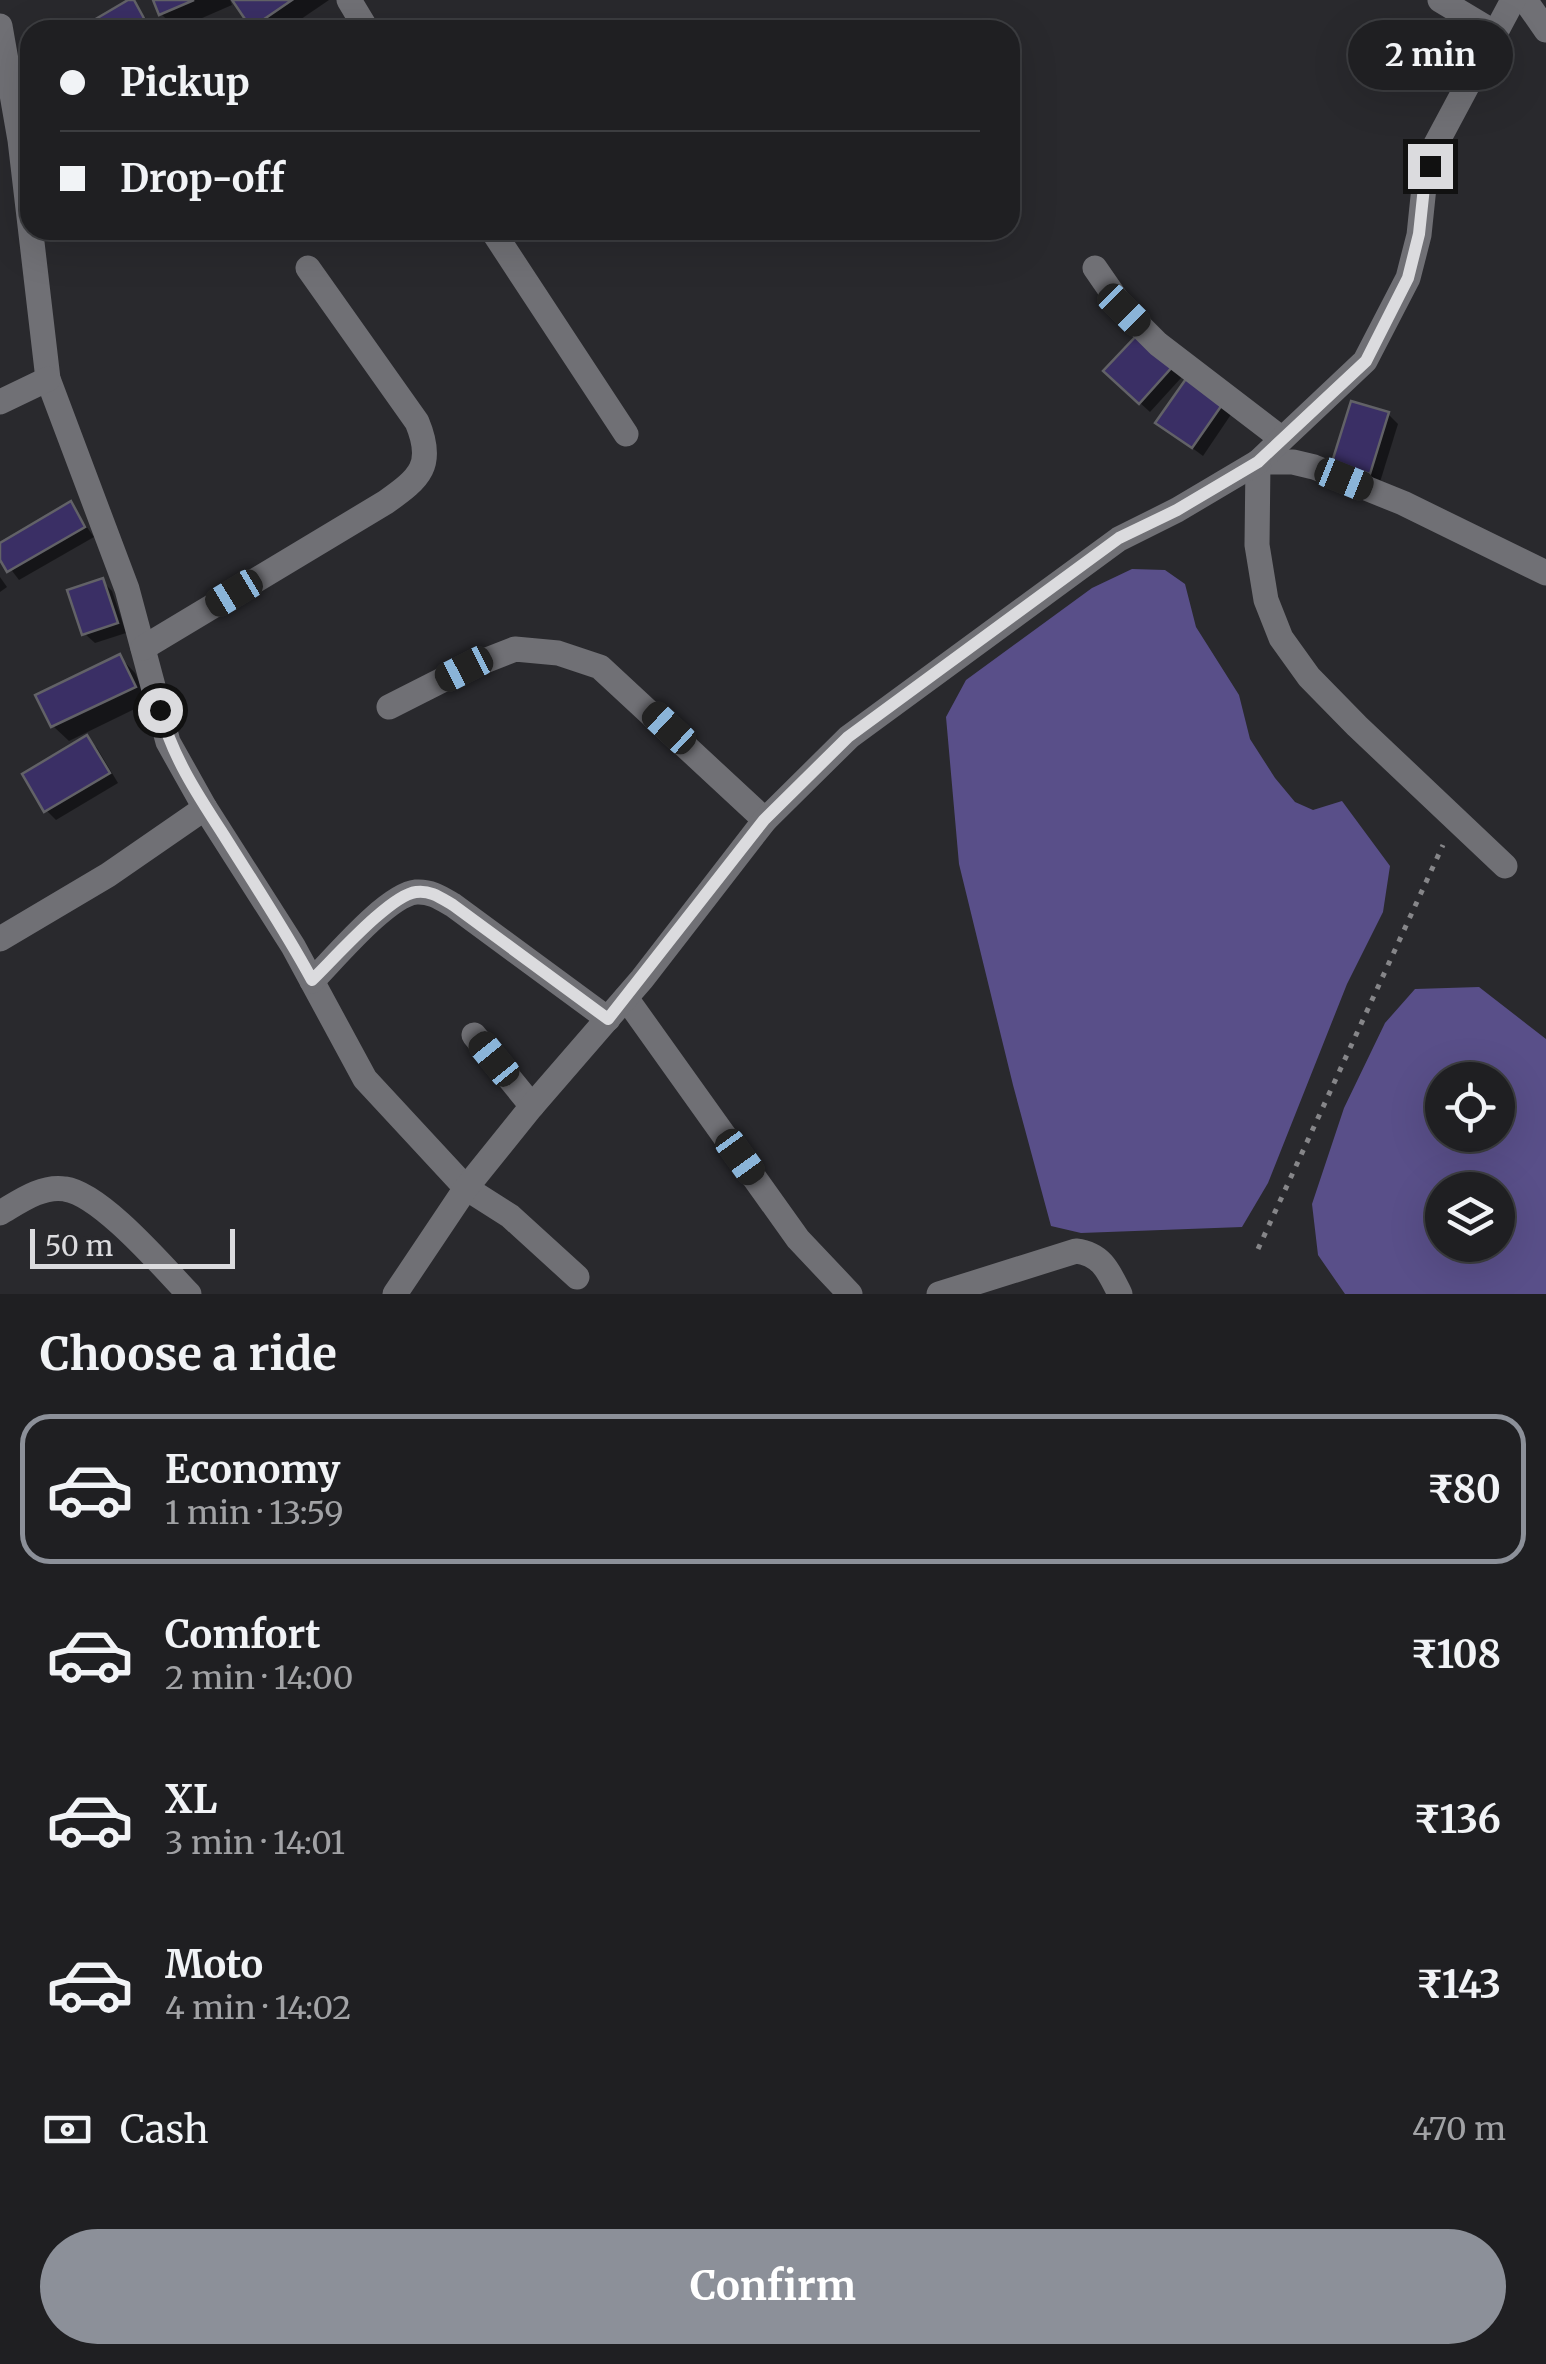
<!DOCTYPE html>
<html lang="en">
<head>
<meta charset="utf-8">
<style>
  :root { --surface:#1f1f22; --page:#27272a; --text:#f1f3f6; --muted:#a1a2a5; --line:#3c3d40; --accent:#8c9099 }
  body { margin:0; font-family:Merriweather,serif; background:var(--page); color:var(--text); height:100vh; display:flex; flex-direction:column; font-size:38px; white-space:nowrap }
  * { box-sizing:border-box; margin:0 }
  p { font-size:32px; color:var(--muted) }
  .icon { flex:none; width:55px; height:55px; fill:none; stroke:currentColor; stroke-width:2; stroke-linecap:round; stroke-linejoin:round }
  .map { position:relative; height:1294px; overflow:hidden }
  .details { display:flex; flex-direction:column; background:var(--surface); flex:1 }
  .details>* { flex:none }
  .guide { position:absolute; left:20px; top:20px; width:1000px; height:220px; border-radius:30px; box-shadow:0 10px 40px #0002,0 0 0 2px var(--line); display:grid; align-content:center; height:220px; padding:0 40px; background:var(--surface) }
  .controls { position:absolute; left:1425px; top:1062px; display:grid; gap:20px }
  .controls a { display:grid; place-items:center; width:90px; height:90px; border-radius:50%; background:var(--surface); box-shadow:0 10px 40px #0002,0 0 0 2px var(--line); font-size:50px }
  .scale { position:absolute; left:30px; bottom:25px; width:205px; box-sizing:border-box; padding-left:10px; border:5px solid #dbdbde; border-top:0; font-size:28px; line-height:35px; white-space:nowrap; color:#dbdbde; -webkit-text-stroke:8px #29292d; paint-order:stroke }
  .end { position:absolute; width:45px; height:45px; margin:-22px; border:12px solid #dbdbde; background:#111; box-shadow:0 0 0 5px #111 }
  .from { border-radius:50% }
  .bubble { position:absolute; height:70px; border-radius:35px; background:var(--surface); box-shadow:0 10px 40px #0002,0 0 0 2px var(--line); font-size:32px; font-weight:700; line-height:70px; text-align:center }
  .car { position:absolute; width:30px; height:60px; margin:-30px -15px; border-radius:12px; box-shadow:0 0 8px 2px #0007; background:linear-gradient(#222 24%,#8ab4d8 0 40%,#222 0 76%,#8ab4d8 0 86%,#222 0) }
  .guide b { display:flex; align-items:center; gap:35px; height:95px; font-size:38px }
  .guide b+b { border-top:2px solid var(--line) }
  .guide i { width:25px; height:25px; background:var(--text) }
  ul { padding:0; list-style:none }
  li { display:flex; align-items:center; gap:30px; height:150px; margin:0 20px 15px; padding:0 20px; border:5px solid transparent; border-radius:30px }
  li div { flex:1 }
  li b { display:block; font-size:38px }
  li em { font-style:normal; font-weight:700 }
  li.on { border-color:var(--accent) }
  li>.icon { width:90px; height:90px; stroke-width:1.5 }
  h2 { padding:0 40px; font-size:45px; line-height:120px }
  .pay { display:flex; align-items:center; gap:25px; height:110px; padding:0 40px; font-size:38px }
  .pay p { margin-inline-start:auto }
  .primary-button { display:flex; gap:20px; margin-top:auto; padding:20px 40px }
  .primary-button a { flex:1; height:115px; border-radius:60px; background:var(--accent); color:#fff; font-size:40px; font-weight:700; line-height:115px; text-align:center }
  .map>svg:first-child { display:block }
</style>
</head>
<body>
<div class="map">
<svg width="1546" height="1294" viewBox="0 0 1546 1294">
  <rect width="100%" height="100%" fill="#29292d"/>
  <g fill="#594f89" fill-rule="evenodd">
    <polygon points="1132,569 1165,570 1185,584 1196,627 1239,695 1250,739 1275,778 1295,802 1313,810 1342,801 1390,866 1383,912 1347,984 1268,1183 1242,1227 1081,1233 1051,1226 1013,1085 959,864 946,717 966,680 1092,588"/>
    <path d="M1479 987 1546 1039V1294H1345L1318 1255 1312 1204 1344 1108 1385 1023 1415 989ZM1442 1080H1498V1135H1442ZM1442 1190H1498V1245H1442Z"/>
  </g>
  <g fill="#0007">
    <polygon points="155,0 230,0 232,5 177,29 161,14"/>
    <polygon points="235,0 329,0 285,30 257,30"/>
    <polygon points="132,1 155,30 82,30"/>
    <polygon points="1172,368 1181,378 1150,412 1116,381"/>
    <polygon points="1188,380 1232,413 1203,456 1159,423"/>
    <polygon points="1388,414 1398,424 1380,482 1335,462"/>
    <polygon points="71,505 94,537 19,580 0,555 0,545"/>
    <polygon points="0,577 7,587 0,592"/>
    <polygon points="102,581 112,591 126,633 95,643 85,634"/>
    <polygon points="120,657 135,673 149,702 69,741 53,726"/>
    <polygon points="87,739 97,748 118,783 56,820 46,810"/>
  </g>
  <g fill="#3a2f65" stroke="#626267" stroke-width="2.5">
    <polygon points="128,0 134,0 146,22 133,30 77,30"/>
    <polygon points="153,0 194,0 159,15"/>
    <polygon points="232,0 292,0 251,28"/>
    <polygon points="1138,334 1173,366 1139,404 1103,371"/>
    <polygon points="1188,376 1224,402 1192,448 1155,423"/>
    <polygon points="1351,401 1389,412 1370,474 1332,462"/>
    <polygon points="71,501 85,527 7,572 0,560 0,543"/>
    <polygon points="103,578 118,623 82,635 67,590"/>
    <polygon points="120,654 136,687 51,727 35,695"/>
    <polygon points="87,735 110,773 44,812 22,774"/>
  </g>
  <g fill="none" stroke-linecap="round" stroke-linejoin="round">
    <polyline stroke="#868689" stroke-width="5" stroke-dasharray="5 8" stroke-linecap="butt" points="1258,1249 1443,845"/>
    <g stroke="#707075" stroke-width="25">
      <polyline points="349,0 367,30"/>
      <polyline points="1440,0 1495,33"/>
      <polyline points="1525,0 1546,30"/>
      <polyline points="0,26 20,140 48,379 127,589 168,742 205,808 293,946 365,1079 466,1188 510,1216 577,1277"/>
      <polyline points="492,230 626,434"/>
      <polyline points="1095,268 1124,310 1158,344 1282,439"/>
      <polyline points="0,402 48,379"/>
      <polyline points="1258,462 1293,462 1314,467 1403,503 1546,573"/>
      <path d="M143 648 386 502C420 478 435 465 417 422L308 268"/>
      <polyline points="389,707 464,669 515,649 558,653 600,667 765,820"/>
      <polyline points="1505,866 1357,726 1309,677 1281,638 1266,600 1257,545 1258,462 1365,361 1408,278 1419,235 1424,187 1436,144 1513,0"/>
      <polyline points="0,939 108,875 205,808"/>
      <path d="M312 981C334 959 387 895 416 892 431 891 441 898 453 905L608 1019"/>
      <polyline points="626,998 798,1239 850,1294"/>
      <polyline points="474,1035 532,1106"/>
      <path d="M0 1213C19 1202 42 1185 65 1189 101 1194 163 1267 189 1294"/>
      <path d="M939 1294 1076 1251C1102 1254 1109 1272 1120 1294"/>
    </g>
    <polyline stroke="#707075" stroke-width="25" points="395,1294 466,1188 532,1106 642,979 765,820 849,737 1119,539 1177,510 1258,462"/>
  </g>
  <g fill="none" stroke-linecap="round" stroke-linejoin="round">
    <path stroke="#dbdbde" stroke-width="12" d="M160 710C172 756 197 794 223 834 253 882 285 930 312 980 333 960 390 895 416 892 431 890 441 898 453 905L608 1019 764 820 848 737 1119 538 1177 510 1258 462 1366 361 1408 278 1419 234 1424 187 1430 166"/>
  </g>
</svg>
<div class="controls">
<a><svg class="icon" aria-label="locate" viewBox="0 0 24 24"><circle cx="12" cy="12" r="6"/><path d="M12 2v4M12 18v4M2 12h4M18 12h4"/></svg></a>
<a><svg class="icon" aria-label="layers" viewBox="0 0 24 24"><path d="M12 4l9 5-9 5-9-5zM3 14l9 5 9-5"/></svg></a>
</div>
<div class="scale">50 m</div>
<i class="end from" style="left:160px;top:710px"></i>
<i class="end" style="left:1430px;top:166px"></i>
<div class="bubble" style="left:1348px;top:20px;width:165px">2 min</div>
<i class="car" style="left:1124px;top:310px;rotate:135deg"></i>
<i class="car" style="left:1344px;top:479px;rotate:112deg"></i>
<i class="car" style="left:234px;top:593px;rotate:239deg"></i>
<i class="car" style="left:464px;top:669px;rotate:243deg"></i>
<i class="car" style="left:669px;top:728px;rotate:313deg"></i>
<i class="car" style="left:494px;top:1059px;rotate:321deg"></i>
<i class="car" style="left:740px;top:1157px;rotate:144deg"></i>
<div class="guide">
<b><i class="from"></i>Pickup</b>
<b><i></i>Drop-off</b>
</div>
</div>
<section class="details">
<h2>Choose a ride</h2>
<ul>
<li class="on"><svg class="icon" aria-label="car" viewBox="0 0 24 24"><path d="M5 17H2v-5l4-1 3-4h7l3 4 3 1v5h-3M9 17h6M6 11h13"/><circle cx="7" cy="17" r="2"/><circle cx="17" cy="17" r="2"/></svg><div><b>Economy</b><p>1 min · 13:59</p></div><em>₹80</em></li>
<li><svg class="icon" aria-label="car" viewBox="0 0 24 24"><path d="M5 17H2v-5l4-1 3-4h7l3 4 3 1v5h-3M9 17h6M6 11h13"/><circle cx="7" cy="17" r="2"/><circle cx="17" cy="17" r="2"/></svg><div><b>Comfort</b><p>2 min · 14:00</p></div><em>₹108</em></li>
<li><svg class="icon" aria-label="car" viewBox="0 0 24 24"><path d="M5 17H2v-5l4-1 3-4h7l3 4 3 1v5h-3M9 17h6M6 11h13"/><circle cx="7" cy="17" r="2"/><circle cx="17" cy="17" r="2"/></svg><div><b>XL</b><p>3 min · 14:01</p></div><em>₹136</em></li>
<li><svg class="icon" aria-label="car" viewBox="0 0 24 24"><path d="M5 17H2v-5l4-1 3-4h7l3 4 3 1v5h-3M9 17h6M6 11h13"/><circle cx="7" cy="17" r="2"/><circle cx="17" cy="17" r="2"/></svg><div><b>Moto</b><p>4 min · 14:02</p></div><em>₹143</em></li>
</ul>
<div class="pay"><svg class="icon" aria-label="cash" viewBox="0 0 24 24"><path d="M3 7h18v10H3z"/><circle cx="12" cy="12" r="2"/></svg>Cash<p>470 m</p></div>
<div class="primary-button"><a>Confirm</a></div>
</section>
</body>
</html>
